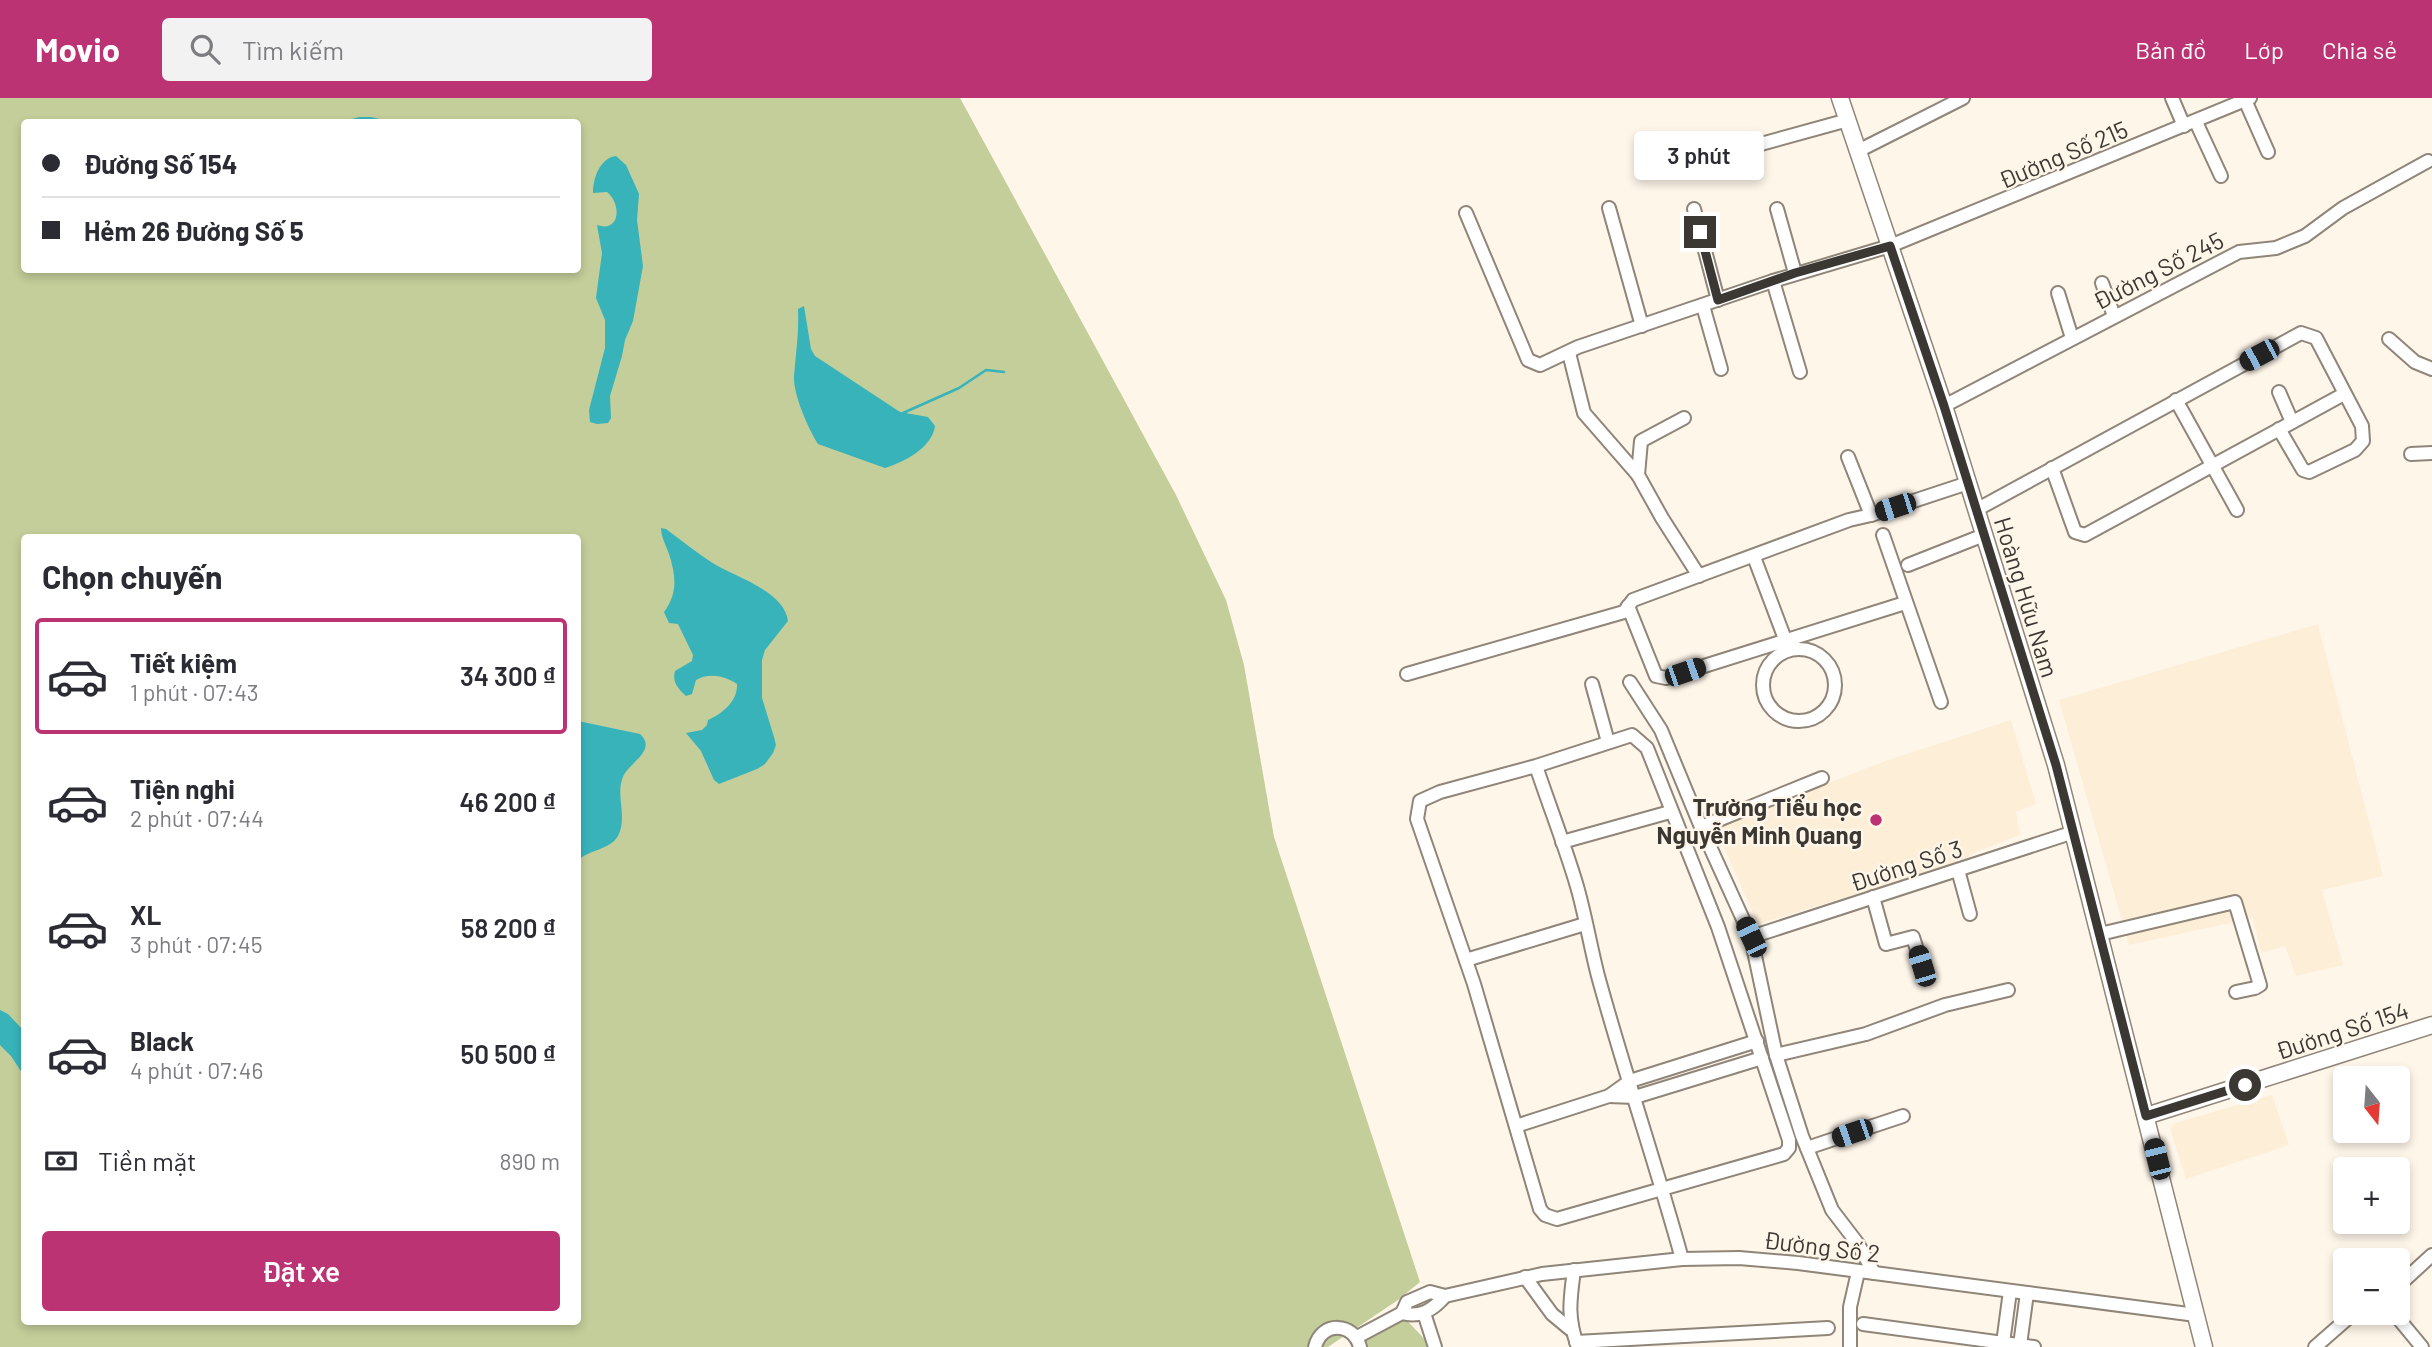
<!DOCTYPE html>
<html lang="vi">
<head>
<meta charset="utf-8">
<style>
  :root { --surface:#fff; --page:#f2f2f3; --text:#2b2b33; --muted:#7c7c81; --line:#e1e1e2; --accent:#bb3372 }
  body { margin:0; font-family:Barlow,sans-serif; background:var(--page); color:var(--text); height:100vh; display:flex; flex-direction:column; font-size:26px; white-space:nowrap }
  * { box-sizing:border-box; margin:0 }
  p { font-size:23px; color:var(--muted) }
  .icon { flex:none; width:38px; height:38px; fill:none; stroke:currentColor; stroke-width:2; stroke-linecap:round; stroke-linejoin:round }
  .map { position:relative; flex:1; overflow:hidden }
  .side { position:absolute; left:21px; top:436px; width:560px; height:791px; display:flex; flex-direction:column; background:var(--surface); border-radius:7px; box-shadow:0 4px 10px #0003 }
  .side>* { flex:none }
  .hud { position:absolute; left:21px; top:21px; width:560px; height:154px; border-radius:7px; box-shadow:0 4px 10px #0003; display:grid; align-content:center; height:154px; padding:0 21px; background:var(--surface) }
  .needle { width:46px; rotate:163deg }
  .tools { position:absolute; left:2333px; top:968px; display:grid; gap:14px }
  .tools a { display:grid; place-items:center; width:77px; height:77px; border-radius:7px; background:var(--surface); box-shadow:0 4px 10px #0003; font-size:35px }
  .end { position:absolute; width:32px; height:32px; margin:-16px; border:9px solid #3b3732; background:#fff; box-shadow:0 0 0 4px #fff }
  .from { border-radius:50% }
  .bubble { position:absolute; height:49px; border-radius:7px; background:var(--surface); box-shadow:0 4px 10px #0003; font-size:23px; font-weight:600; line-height:49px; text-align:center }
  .car { position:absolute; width:21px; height:42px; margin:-21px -10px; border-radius:9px; box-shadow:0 0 5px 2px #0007; background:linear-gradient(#222 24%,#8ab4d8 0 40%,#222 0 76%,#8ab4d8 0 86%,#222 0) }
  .hud b { display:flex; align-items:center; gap:24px; height:66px; font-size:26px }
  .hud b+b { border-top:2px solid var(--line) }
  .hud i { width:18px; height:18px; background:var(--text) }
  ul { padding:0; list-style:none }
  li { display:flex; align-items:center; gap:21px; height:116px; margin:0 14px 10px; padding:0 7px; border:4px solid transparent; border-radius:7px }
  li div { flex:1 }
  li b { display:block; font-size:26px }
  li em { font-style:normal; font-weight:600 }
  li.on { border-color:var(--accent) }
  li>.icon { width:63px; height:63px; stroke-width:1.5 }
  h2 { padding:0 21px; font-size:32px; line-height:84px }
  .pay { display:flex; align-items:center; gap:18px; height:77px; padding:0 21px; font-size:26px }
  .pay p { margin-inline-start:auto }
  .cta { display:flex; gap:14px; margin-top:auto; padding:14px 21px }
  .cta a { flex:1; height:80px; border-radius:7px; background:var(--accent); color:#fff; font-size:28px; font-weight:600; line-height:80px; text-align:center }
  header { display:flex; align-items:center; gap:42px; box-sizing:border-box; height:98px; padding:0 35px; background:var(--accent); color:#fff }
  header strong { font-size:33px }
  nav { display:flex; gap:38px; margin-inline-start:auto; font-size:24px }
  .search { width:490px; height:63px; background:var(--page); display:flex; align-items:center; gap:18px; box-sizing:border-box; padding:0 24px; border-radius:7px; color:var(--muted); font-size:26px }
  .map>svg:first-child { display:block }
</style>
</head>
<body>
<header>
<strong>Movio</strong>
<div class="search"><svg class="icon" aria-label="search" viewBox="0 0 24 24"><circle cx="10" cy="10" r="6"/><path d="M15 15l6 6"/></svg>Tìm kiếm</div>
<nav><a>Bản đồ</a><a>Lớp</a><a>Chia sẻ</a></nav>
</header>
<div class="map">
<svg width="2432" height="1249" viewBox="0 0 2432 1249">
  <rect width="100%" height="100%" fill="#fff6ea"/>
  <g fill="#fdeed8">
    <polygon points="2318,526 2383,778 2322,792 2343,867 2296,878 2285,848 2261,855 2253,820 2129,847 2059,602"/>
    <polygon points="2011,622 2036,706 2016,714 2020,737 1971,756 1969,762 1758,826 1715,729 1885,663"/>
    <polygon points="2272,997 2289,1047 2186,1081 2170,1031 2175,1025"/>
  </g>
  <g fill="#c3ce9a" fill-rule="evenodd">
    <path d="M0 0H960L1176 397 1226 502 1244 567 1274 739 1420 1184 1398 1202 1328 1249H0ZM24 24H578V172H24ZM24 439H578V1223H24Z"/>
    <polygon points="1399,1214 1432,1249 1358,1249"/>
  </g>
  <g fill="#38b3ba">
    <polygon points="360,19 371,19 392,24 338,24"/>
    <path d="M616 58 626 67 639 96 637 122 643 168 633 223 625 242 622 258 610 298 611 320 608 325 597 326 590 324 589 312 605 250V222L596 200 602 155 597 127C620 135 622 106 607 94L593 95C593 80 600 60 616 58Z"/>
    <path d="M804 208 811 251 815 258 900 314 928 319 935 328C932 350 904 364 885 370L818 346C808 330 793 296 794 278 796 255 799 234 798 211Z"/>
    <path d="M661 430 666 431C681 442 696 454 711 464 734 479 784 492 788 523L765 552 762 562V600L774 639 776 647 773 655 765 666 757 671 719 686 714 682 701 653 686 635 702 632 707 627 708 622C722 616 738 603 737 586 726 578 708 574 696 582L692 596 686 598C678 591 672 584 675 573L692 563 693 557 678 526 669 525 664 514C678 495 676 478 669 456 666 447 661 439 661 430Z"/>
    <path d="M578 623 640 636C658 653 628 665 623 679 615 697 628 719 618 738 609 753 588 751 578 763Z"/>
    <polygon points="0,912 8,916 24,933 24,978 11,958 0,947"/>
  </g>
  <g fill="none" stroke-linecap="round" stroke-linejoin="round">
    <polyline stroke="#38b3ba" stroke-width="2.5" points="903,315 959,290 986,272 1004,274"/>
    <g stroke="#8f8578" stroke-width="16">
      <g id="street">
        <polyline points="2172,0 2184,28"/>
        <polyline points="2245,2 2268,54"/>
        <polyline points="2196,24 2221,78"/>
        <polyline points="1858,53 1963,0"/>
        <polyline points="1673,68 1692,65 1848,22"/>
        <polyline points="1609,110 1642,228"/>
        <polyline points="1694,111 1718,202"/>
        <polyline points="1777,111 1795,175"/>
        <polyline points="1466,115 1528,262 1540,267 1578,249 1773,183 1890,148 2250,0"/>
        <polyline points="1773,183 1800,274"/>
        <polyline points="2102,185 2114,218"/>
        <polyline points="2058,195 2072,240"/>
        <polyline points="1703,208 1721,271"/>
        <polyline points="2389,241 2415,264 2432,271"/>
        <polyline points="1569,255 1584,315 1638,377"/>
        <polyline points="2279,294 2292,324"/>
        <polyline points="2176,302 2237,412"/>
        <polyline points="1944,308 2239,154 2276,150 2305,138 2343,110 2428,63"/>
        <polyline points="1684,320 1641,343 1638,377 1662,420 1699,478"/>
        <polyline points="2411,356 2432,355"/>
        <polyline points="1848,359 1871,417"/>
        <polyline points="2052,370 2075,434 2085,437 2344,296"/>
        <polyline points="1976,412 2301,235 2316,240 2362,328 2363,343 2355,352 2309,374 2303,372 2279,331"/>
        <polyline points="1883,437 1941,604"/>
        <polyline points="1754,459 1788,549"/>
        <polyline points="1908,467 1984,437"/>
        <polyline points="1628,508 1656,578 1666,580 1905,505"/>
        <circle cx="1799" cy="587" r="36"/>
        <polyline points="1407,576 1624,514 1633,502 1849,422 1871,417 1968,385"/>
        <polyline points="1630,584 1661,632 1701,729 1751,839 1776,957 1802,1038 1832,1112 1858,1146 1874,1175"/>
        <polyline points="1592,586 1608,644"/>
        <path d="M1536 668 1440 694 1420 703 1417 721 1474 886 1540 1111 1545 1117 1557 1121 1784 1056 1789 1050V1042L1718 829 1647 650 1632 637 1536 668C1549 707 1564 745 1576 785 1585 815 1590 847 1598 878 1624 973 1656 1066 1682 1161"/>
        <polyline points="1701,729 1822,680"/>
        <polyline points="1562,744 1670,714"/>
        <polyline points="1958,772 1970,816"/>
        <polyline points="1873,799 1886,846 1913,839 1922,868"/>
        <polyline points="2100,836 2235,804 2260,887 2255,890 2236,894"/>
        <polyline points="1751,839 2074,734"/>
        <polyline points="1466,862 1585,826"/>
        <polyline points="1776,957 1866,936 1945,907 2008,892"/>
        <polyline points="1609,998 1635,999 1762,960"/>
        <polyline points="1516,1028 1609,998 1630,983 1757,943"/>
        <polyline points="1807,1050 1903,1018"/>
        <path d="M1574 1172C1570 1202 1567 1220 1578 1249"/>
        <polyline points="1525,1179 1552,1216 1570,1231"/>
        <polyline points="2398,1188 2432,1157"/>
        <polyline points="2393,1214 2422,1249"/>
        <path d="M1402 1215C1420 1220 1433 1212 1445 1198"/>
        <polyline points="1424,1215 1435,1249"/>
        <polyline points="1863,1226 2034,1249"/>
        <polyline points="1357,1239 1402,1215 1407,1204 1430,1194 1445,1198 1542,1176 1682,1161 1739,1160 1798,1165 2196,1217"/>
        <polyline points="1576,1244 1828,1230"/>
        <polyline points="2003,1245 2010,1193"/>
        <polyline points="2020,1247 2027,1195"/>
        <path d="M1315 1249C1321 1223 1354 1224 1360 1249"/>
        <polyline points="1850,1249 1850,1209 1858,1174"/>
        <polyline points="2315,1249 2355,1214"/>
      </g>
    </g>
    <g stroke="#8f8578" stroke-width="19">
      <g id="secondary">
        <polyline points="1840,0 1944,308 2056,667 2204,1249"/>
        <polyline points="2146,1018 2432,927"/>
      </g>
    </g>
    <use href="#street" stroke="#fff" stroke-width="12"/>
    <use href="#secondary" stroke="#fff" stroke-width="16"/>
  </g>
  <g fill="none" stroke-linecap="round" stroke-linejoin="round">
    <polyline stroke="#3b3732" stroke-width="9" points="1700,134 1718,202 1795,175 1890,148 1944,308 2056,667 2146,1018 2245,987"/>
  </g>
  <circle fill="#bb3372" stroke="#fff6ea" stroke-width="2.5" cx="1876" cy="722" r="7"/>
  <g text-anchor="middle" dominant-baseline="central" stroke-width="5" stroke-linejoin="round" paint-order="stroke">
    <g font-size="24" fill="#3b3732" stroke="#fff6ea">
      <text transform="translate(2063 56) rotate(-23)">Đường Số 215</text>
      <text transform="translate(2158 172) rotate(-27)">Đường Số 245</text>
      <text transform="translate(2027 499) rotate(73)">Hoàng Hữu Nam</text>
      <text transform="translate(1906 767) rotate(-18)">Đường Số 3</text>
      <text transform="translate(2342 932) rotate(-18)">Đường Số 154</text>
      <text transform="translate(1822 1148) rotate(7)">Đường Số 2</text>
    </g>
    <g font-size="24" font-weight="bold" fill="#3b3732" stroke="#fff6ea" text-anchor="end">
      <text x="1862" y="708">Trường Tiểu học<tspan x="1862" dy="28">Nguyễn Minh Quang</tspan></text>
    </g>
  </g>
</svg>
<div class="tools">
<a><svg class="needle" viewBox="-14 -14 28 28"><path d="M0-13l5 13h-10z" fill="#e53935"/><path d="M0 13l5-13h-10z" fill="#7c7c81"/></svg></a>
<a>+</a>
<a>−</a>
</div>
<i class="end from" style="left:2245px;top:987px"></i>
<i class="end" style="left:1700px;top:134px"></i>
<div class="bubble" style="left:1634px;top:33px;width:130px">3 phút</div>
<i class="car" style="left:2259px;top:257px;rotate:242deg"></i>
<i class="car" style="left:1895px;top:409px;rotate:252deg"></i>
<i class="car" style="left:1685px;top:574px;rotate:71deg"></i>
<i class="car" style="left:1751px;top:839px;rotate:335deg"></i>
<i class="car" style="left:1922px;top:868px;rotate:343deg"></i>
<i class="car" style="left:1852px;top:1035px;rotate:251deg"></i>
<i class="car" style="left:2157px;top:1061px;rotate:346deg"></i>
<div class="hud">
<b><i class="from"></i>Đường Số 154</b>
<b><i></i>Hẻm 26 Đường Số 5</b>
</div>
<section class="side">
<h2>Chọn chuyến</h2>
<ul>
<li class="on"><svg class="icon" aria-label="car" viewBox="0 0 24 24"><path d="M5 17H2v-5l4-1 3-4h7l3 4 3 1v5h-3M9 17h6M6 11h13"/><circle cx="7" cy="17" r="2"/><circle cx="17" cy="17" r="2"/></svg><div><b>Tiết kiệm</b><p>1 phút · 07:43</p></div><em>34 300 ₫</em></li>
<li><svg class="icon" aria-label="car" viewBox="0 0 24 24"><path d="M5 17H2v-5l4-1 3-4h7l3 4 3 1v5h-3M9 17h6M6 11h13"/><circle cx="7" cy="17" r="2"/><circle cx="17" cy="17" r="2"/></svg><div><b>Tiện nghi</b><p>2 phút · 07:44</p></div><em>46 200 ₫</em></li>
<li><svg class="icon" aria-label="car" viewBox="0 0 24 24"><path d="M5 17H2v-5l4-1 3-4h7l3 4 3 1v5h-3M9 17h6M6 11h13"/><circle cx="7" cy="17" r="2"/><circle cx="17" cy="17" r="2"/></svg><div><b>XL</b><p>3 phút · 07:45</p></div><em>58 200 ₫</em></li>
<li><svg class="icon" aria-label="car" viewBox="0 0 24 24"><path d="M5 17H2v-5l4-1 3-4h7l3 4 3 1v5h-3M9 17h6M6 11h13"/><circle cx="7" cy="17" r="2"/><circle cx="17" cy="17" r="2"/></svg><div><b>Black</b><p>4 phút · 07:46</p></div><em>50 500 ₫</em></li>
</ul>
<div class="pay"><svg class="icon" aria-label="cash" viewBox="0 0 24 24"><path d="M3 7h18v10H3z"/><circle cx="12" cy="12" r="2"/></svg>Tiền mặt<p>890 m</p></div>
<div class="cta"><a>Đặt xe</a></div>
</section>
</div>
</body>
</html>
